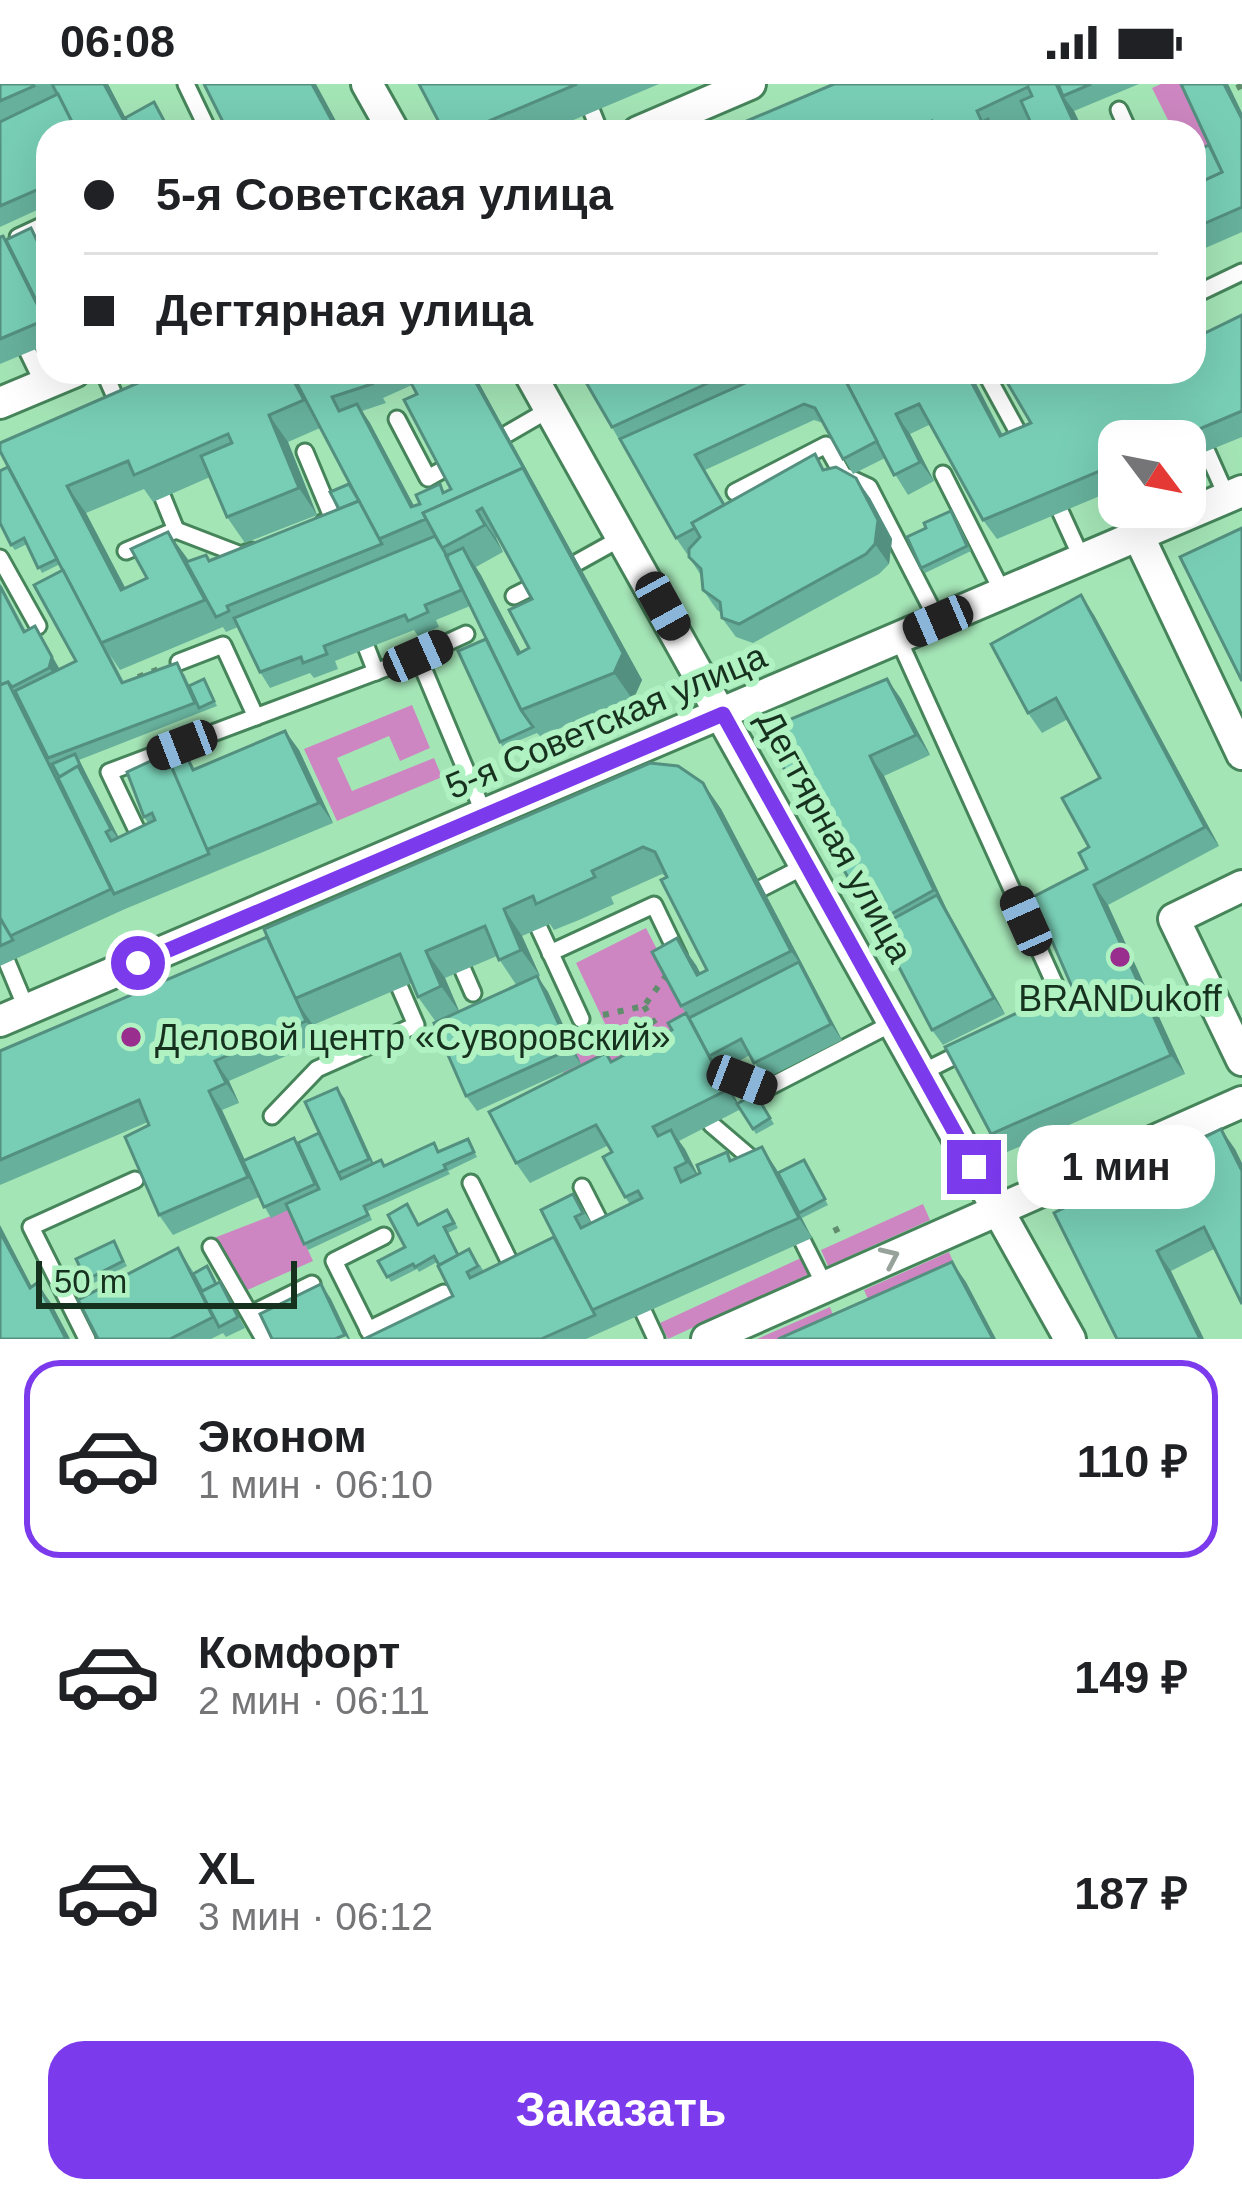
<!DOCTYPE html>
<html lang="ru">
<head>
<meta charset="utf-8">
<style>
  :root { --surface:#fff; --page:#f6f6f6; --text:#202124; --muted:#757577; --line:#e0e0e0; --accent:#7c3aed }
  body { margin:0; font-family:Helvetica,sans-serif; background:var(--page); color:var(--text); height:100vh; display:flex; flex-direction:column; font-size:45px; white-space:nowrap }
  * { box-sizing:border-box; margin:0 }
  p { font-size:39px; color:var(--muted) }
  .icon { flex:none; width:66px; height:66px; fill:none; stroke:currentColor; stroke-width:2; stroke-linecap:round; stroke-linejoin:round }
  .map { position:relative; height:1255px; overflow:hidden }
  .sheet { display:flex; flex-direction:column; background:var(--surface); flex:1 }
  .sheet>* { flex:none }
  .top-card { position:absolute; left:36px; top:36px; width:1170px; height:264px; border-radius:36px; box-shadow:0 12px 48px #0002; display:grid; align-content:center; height:264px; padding:0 48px; background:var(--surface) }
  .needle { width:78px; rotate:122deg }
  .tools { position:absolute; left:1098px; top:336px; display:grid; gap:24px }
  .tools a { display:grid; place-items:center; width:108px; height:108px; border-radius:24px; background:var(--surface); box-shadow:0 12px 48px #0002; font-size:60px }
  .scale { position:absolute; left:36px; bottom:30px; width:261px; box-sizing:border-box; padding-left:12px; border:6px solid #17311f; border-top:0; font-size:33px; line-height:42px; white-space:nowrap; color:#17311f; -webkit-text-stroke:9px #b1f2c3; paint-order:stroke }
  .end { position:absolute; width:54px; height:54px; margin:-27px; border:15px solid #7c3aed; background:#fff; box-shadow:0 0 0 6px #fff }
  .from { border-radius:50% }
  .bubble { position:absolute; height:84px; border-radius:36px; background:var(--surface); box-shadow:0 12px 48px #0002; font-size:39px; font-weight:700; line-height:84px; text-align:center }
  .car { position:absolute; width:36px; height:72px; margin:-36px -18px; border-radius:15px; box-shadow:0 0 9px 3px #0007; background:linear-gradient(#222 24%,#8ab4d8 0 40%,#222 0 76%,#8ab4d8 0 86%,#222 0) }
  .top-card b { display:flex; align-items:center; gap:42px; height:114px; font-size:45px }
  .top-card b+b { border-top:3px solid var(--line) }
  .top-card i { width:30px; height:30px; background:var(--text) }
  ul { padding:21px 0 0; list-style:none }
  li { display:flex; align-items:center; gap:36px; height:198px; margin:0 24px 18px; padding:0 24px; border:6px solid transparent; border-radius:36px }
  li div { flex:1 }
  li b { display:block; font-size:45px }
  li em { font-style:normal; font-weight:700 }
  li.active { border-color:var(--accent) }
  li>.icon { width:108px; height:108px; stroke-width:1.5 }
  .button { display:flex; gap:24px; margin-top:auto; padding:24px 48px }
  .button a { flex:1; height:138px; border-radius:36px; background:var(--accent); color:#fff; font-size:48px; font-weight:700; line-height:138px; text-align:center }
  .status { display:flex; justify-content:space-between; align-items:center; height:84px; padding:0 60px; background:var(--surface); direction:ltr }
  .status svg { height:33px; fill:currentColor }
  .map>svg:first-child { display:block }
</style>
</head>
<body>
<div class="status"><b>06:08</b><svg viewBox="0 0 49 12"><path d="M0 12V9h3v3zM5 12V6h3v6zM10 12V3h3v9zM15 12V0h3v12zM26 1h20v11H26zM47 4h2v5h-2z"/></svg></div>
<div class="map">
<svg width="1242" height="1255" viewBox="0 0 1242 1255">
  <rect width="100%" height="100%" fill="#a4e5b6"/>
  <g fill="#cd86c1">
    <polygon points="1161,0 1183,0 1218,71 1194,82 1194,48 1174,48 1152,4"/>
    <polygon points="412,621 430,664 400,677 389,652 337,674 352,707 434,674 442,693 337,737 304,665"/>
    <polygon points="646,844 700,949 574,1012 563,988 580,980 571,959 606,942 576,879"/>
    <polygon points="923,1120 930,1136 828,1182 821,1166"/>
    <polygon points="289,1125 313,1177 245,1207 214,1154"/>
    <polygon points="949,1168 956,1185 871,1222 864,1206"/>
    <polygon points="801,1174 809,1190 668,1255 660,1239"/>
    <polygon points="830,1223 836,1239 799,1255 757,1255"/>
  </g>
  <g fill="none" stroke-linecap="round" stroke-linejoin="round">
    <g stroke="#46845a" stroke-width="21">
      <g id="lane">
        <polyline points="186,0 209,48"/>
        <polyline points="1119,26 1129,48"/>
        <polyline points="592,28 600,48"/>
        <polyline points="18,153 48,139"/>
        <polyline points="1194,211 1242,188"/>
        <polyline points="28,268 44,301"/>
        <polyline points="104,288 120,324"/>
        <polyline points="985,288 1026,363"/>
        <polyline points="397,335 428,394 444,385"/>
        <polyline points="507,350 550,325"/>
        <polyline points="305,368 333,435 324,438"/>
        <polyline points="1207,368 1227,413"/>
        <polyline points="943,390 1003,509"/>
        <polyline points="735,408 826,361 843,391 869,403 938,537"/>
        <polyline points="163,414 176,446"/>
        <polyline points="1061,429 1082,475"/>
        <polyline points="126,467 176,446 241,471 251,467"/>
        <polyline points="0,474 38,542"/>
        <polyline points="578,478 623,453"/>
        <polyline points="514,512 530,504"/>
        <polyline points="898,554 1062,916 1052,921"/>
        <polyline points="367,565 376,588"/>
        <polyline points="418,572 466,550"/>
        <polyline points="179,578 223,561 256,633"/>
        <polyline points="141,755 109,688 418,572 485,732"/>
        <polyline points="762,804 805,782"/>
        <polyline points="539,844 581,935"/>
        <polyline points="550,869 654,821 679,873"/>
        <polyline points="7,878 27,926"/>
        <polyline points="463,886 473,909"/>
        <polyline points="921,989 967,966"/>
        <polyline points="742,996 765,1005 893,939"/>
        <polyline points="272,1032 317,985 416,941 400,904"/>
        <polyline points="711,1040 759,1081"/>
        <polyline points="471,1099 515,1189"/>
        <polyline points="582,1103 608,1154"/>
        <polyline points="803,1158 825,1202"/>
        <polyline points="211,1163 264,1255"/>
        <polyline points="644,1229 656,1255"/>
        <polyline points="251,1230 312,1200"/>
        <polyline points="368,1246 444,1209"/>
        <polyline points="87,1255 31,1143 135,1096"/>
        <polyline points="373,1255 334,1177 384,1152"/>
      </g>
    </g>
    <g stroke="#46845a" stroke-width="36">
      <g id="street">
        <polyline points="367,0 394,48"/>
        <polyline points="638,48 750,0"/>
        <polyline points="529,288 1070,1255"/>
        <polyline points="0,319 74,288"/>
        <polyline points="1138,451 1242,670"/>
        <polyline points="1242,802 1174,835 1242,976"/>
        <polyline points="0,937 1242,407"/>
        <polyline points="707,1255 1242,1018"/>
      </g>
    </g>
    <g stroke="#608e6d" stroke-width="6" stroke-dasharray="6 9" stroke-linecap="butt">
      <polyline points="1238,0 1242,8"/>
      <polyline points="138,593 159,585"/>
      <polyline points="644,922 664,954"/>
      <polyline points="603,931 644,922 668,889"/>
      <polyline points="835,1143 839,1151"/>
    </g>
    <use href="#lane" stroke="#fff" stroke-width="15"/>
    <use href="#street" stroke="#fff" stroke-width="30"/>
  </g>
  <g fill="#67b19c" fill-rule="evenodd">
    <polygon points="0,0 108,0 125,33 48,48 48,121 0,143"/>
    <polygon points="419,0 659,0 545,48 446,48"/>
    <polygon points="834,0 1139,0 1074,27 1084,48 1035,48 1030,37 1007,48 721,48"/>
    <polygon points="1181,0 1228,0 1242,29 1242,148 1194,169 1194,68 1209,61"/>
    <polygon points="0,153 6,156 42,160 45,166 48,164 48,260 0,280"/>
    <polygon points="1242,231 1242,353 1185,376 1185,357 1119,357 1119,404 997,455 983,436 931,340 910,350 934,397 908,411 885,374 853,390 823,339 814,336 705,386 725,420 826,385 870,414 892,455 889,480 879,490 753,559 736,553 722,534 722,529 717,526 703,506 702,493 689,473 689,469 687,470 676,454 580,288 676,288 677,291 685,288 759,288 761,292 770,288 970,288 1003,351 1031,339 1001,288 1140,288 1142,291 1194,288 1202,238 1207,248"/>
    <path d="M163 288H473L642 596 633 616 540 652 537 649 503 663 500 658 486 555 470 522 436 536 439 543 418 552 414 546 335 577 338 585 314 594 310 589 270 604 260 588 238 543 226 548 223 543 120 586 110 571 124 598 184 590 190 602 204 595 217 622 79 676 119 754 148 739 144 733 174 682 188 675 195 685 285 647 299 666 333 739 125 825 0 882V499L26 547 35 542 59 585 76 577 63 486 60 480 42 489 27 460 15 466 11 461 8 383ZM412 301 451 405 445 408 440 400 420 420 414 422 370 339 362 327 386 319 383 314ZM320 344 349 400 339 425 210 476 189 477 125 504 86 429 144 405 153 418 210 393 227 433 245 459 317 431 288 358ZM498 452 532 515 529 564 521 568 476 483 503 468 496 454Z"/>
    <polygon points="955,432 971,467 925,489 921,484 926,444"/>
    <polygon points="1094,531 1219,762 1108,821 1185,990 1005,1069 991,1050 1072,903 1089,763 1100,694 1068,635 1042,649 1028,629"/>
    <polygon points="887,595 901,615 930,671 884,692 947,826 1005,930 943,961 932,946 878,843 762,647"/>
    <path d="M703 699 721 725 842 956 765 995 750 971 721 987 738 1019 755 1009 774 1040 756 1050 741 1025 679 1057 697 1091 727 1068 732 1076 775 1083 779 1089 804 1076 828 1121 802 1134 812 1154 586 1255H364L453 1212 437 1178 419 1188 417 1185 391 1198 378 1177 405 1163 418 1140 451 1131 458 1144 448 1149 459 1171 480 1181 484 1188 554 1153 573 1110 591 1138 630 1120 625 1113 612 1068 609 1061 530 1099 516 1079 612 977 672 946 686 929 681 922 696 881 700 889 707 886 667 793 662 790 611 813 614 820 579 836 554 846 550 840 522 852 540 892 538 893 548 908 581 980 477 1027 466 1012 436 938 418 913 412 899 313 941 320 957 229 997 239 1019 222 1026 245 1076 298 1059 319 1049 344 1014 374 1080 384 1082 439 1068 468 1055 477 1073 448 1087 450 1090 368 1127 372 1136 308 1166 288 1126 271 1134 259 1113 173 1151 159 1131 148 1038 0 1101V967ZM497 872 517 902 459 927 445 894Z"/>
    <polygon points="1235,1065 1214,1165 1171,1187 1054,1129"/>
    <polygon points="114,1157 127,1182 90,1201 86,1196"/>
    <polygon points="178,1164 194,1189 211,1188 217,1200 220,1198 245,1244 226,1253 223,1249 211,1255 98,1255"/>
  </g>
  <g fill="#54907f">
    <polygon points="104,0 108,0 133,48 130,48"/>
    <polygon points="312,0 316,0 342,48 338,48"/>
    <polygon points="1056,0 1062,0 1063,12 1074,27 1084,48 1078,48"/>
    <polygon points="1224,0 1228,0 1242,29 1242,37"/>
    <polygon points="1194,227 1202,238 1217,269 1203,250"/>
    <polygon points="470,288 473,288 642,596 633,616 614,589"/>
    <polygon points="966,288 970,288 1013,372 1000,352"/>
    <polygon points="357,320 370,339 422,437 411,423"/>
    <polygon points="896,330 910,350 934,397 920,378"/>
    <polygon points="269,331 288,358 317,431 299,404"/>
    <polygon points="856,394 870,414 892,455 889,480 875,460"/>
    <polygon points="67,402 86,429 140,532 121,506"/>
    <polygon points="477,427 496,454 503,468 485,441"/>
    <polygon points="168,448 187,474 218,532 205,516"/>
    <polygon points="463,464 481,491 536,597 518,570"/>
    <polygon points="1081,511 1094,531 1219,762 1205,743"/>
    <polygon points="35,542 59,584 57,594 49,584"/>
    <polygon points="887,595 901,615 930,671 916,651"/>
    <polygon points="285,647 299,666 333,739 319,719"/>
    <polygon points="75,670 79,676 122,760 111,745 78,682"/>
    <polygon points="870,672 884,692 947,826 934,806"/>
    <polygon points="703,699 721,725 842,956 831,940 799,878 791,867"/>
    <polygon points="1094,801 1108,821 1185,990 1171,971"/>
    <polygon points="937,811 947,826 1005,930 994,914"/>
    <polygon points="504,825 522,852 540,892 521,866"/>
    <polygon points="677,854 696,881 710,908 697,891"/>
    <polygon points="426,867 445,894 460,929 441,902"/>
    <polygon points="537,892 548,908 581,980 570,965"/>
    <polygon points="299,921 313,941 320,957 306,937"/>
    <polygon points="686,929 709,972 721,987 741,1025 727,1006"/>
    <polygon points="215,977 229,997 239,1019 226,999"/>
    <polygon points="337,1004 344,1014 376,1085 369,1075"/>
    <polygon points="209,1007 222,1026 261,1112 248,1093"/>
    <polygon points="1221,1045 1235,1065 1242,1079 1242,1087"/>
    <polygon points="671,1046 685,1065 701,1097 687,1078"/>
    <polygon points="762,1063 775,1083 812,1154 799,1134"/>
    <polygon points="0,1141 43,1224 30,1204 0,1148"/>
    <polygon points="1157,1167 1171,1187 1204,1255 1200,1255"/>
    <polygon points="952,1178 966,1198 996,1255 993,1255"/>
    <polygon points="37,1199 51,1219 70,1255 66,1255"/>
    <polygon points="321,1200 331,1215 350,1255 348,1255 345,1251"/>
  </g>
  <g fill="#78ceb5" stroke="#54907f" stroke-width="3">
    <polygon points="0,0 33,0 34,2 0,17"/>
    <polygon points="52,0 104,0 130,48 77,48"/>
    <polygon points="204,0 312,0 338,48 228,48"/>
    <polygon points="419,0 577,0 463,48 440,40"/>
    <polygon points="834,0 1056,0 1078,48 1035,48 1021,17 1032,12 1028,3 977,27 982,38 988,35 994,48 937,48 932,37 909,48 721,48"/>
    <polygon points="1058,0 1091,0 1063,12"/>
    <polygon points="1181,0 1224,0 1242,35 1242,123 1194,144 1194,101 1222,88"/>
    <polygon points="58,10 77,48 48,48 48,101 0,122 0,38"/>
    <polygon points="154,18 170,48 132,48 125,34"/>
    <polygon points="1209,61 1222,88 1194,101 1194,68"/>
    <polygon points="31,144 42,167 48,164 48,240 6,156"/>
    <polygon points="3,152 45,236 0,255 0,153"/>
    <polygon points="1194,230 1203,250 1242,231 1242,327 1171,357 1119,357 1119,379 983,436 919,320 896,330 920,378 894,391 841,288 966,288 1000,352 1031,339 1001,288 1137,288 1139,292 1148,288 1194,288"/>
    <polygon points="163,288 289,288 304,316 269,331 299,404 227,433 201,372 232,359 228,350 134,391 128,377 67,402 121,506 147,494 131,465 168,448 205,516 101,559 0,367 0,359"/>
    <polygon points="291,288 383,288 369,294 372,300 332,313 339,327 357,320 411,423 420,420 416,411 440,400 443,409 451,405 404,316 417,310 405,288 470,288 528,392 523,384 423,429 426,435 379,455"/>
    <polygon points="580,288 672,288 674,292 685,288 732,288 612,343"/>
    <polygon points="770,288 841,288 877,357 843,375 815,324 804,320 695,371 724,421 692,439 695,444 676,454 620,355"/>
    <polygon points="815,370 823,386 836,383 856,394 878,436 875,460 866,470 739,540 722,534 720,518 703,506 701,485 689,473 689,465 700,453 692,439"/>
    <polygon points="8,383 57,475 38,484 24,454 11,461 0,439 0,387"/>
    <polygon points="523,384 623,569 614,589 521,626 446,472 463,464 518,570 529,564 509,526 532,515 482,424 477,427 485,441 442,464 423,429"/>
    <polygon points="349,400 359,417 339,425 330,408"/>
    <polygon points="359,417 382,460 227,522 229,527 216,533 186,478 206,471 209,477"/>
    <polygon points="951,427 967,462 921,484 907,453 926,444 924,439"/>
    <polygon points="1242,444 1242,597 1180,473"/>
    <polygon points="435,452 447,472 446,472 462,506 425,521 428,528 408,537 405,531 324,562 327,570 303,579 301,573 260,588 234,534"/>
    <polygon points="63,486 122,599 177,579 195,619 48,674 15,607 76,577 34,501"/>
    <polygon points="0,502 24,548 35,542 52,573 49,584 12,603 8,598 0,601"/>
    <polygon points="1081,511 1205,743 1094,801 1171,971 991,1050 945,963 1072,903 1033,813 1087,785 1079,769 1089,763 1062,714 1100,694 1056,614 1028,629 991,560"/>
    <polygon points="486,555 521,626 533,643 500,658 458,567"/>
    <polygon points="204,595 214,617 199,624 189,602"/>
    <polygon points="887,595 916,651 870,672 934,806 875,839 762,647"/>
    <polygon points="8,598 111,805 10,852 0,834 0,601"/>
    <polygon points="285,647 319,719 206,766 171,683 188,675 193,686"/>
    <polygon points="75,670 85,692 78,682 59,693 52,680"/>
    <polygon points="166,670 209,770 114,810 58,694 78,682 111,745 106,748 111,757 155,736 152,729 144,733 127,688"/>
    <polygon points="650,679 678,682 703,699 791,867 681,922 652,868 677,854 697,891 707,886 661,796 667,793 655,768 643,763 592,787 595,793 560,809 536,820 533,812 504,825 521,866 499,876 485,842 426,867 441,902 418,913 400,870 294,915 264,845"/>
    <polygon points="937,811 994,914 932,946 878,843"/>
    <polygon points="0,834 13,856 0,862"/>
    <polygon points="267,853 306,937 215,977 226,999 209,1007 248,1093 159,1131 125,1053 149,1041 139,1016 0,1076 0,967"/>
    <polygon points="799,878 831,940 754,979 741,955 709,972 689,934"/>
    <polygon points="537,892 570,965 466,1012 434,939"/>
    <polygon points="686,929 727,1006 653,1043 658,1052 671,1046 687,1078 675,1084 681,1098 700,1089 697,1081 727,1068 730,1077 762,1063 799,1134 592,1226 541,1126 573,1110 583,1129 575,1133 581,1144 642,1114 638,1107 625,1113 603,1073 612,1068 596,1041 516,1079 489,1028 606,969 611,978 672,946 668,939"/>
    <polygon points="337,1004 369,1075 338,1089 305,1018"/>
    <polygon points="755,1009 770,1034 753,1045 737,1020"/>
    <polygon points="1221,1045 1242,1087 1242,1220 1204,1143 1157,1167 1200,1255 1117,1255 1054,1129"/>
    <polygon points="319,1049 341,1095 381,1076 384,1082 434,1059 438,1068 468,1055 474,1068 444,1081 446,1085 364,1122 368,1131 304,1160 286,1120 319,1105 298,1059"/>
    <polygon points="294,1054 315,1100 264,1123 243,1077"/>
    <polygon points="804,1076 825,1115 799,1129 778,1089"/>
    <polygon points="407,1120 418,1141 447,1126 454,1139 444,1143 458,1171 439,1181 434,1172 415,1183 413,1180 387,1193 378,1177 405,1163 388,1131"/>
    <polygon points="0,1148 30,1204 37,1199 66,1255 0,1255"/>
    <polygon points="554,1153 595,1231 541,1255 364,1255 453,1212 438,1182 469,1165 478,1182 467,1188 470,1194"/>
    <polygon points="114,1157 123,1177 86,1196 76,1175"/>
    <polygon points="178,1164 213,1233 170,1255 98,1255 78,1216"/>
    <polygon points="952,1178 993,1255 778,1255"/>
    <polygon points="207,1182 216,1200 202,1207 193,1190"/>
    <polygon points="220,1198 238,1233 219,1243 201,1208"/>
    <polygon points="321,1200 345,1251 335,1255 272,1255 260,1230"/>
  </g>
  <defs><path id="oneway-chevron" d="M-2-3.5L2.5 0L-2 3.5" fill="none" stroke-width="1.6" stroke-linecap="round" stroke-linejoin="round" transform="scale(3)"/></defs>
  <use stroke="#97a29a" href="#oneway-chevron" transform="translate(890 1173) rotate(-24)"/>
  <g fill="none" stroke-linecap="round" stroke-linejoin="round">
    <polyline stroke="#7c3aed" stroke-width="15" points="138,879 723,630 974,1083"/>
  </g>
  <g fill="#9a2e8e" stroke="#b1f2c3" stroke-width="4.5">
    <circle cx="1120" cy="873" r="12"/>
    <circle cx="131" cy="953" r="12"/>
  </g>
  <g text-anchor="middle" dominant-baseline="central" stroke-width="12" stroke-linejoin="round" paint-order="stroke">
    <g font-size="36" fill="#17311f" stroke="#b1f2c3">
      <text transform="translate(606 637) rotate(-23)">5-я Советская улица</text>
      <text transform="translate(835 752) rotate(61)">Дегтярная улица</text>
    </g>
    <g font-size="36" fill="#17311f" stroke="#b1f2c3">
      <text x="1120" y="914">BRANDukoff</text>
      <text x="155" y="953" text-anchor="start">Деловой центр «Суворовский»</text>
    </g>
  </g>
</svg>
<div class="tools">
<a><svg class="needle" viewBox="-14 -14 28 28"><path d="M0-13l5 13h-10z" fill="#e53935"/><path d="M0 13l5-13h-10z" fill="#757577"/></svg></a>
</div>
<div class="scale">50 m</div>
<i class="end from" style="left:138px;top:879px"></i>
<i class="end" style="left:974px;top:1083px"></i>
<div class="bubble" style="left:1017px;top:1041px;width:198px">1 мин</div>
<i class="car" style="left:663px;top:522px;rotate:151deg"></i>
<i class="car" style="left:938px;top:537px;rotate:247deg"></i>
<i class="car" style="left:418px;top:572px;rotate:66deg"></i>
<i class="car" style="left:182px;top:661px;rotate:249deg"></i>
<i class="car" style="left:1026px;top:837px;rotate:336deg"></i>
<i class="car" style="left:742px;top:996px;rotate:111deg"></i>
<div class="top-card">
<b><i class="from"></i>5-я Советская улица</b>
<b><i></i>Дегтярная улица</b>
</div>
</div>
<section class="sheet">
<ul>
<li class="active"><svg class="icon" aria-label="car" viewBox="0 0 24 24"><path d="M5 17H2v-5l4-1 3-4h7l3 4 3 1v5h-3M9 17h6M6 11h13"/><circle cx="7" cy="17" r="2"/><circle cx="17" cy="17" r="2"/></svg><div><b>Эконом</b><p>1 мин · 06:10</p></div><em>110 ₽</em></li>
<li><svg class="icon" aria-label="car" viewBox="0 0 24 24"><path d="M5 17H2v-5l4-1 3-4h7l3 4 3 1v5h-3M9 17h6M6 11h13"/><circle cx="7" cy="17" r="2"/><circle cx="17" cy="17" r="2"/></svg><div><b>Комфорт</b><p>2 мин · 06:11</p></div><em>149 ₽</em></li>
<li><svg class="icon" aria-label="car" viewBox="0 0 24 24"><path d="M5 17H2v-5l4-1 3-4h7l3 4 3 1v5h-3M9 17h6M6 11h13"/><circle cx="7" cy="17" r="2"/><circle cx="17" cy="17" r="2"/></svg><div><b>XL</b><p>3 мин · 06:12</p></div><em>187 ₽</em></li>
</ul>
<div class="button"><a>Заказать</a></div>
</section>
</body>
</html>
